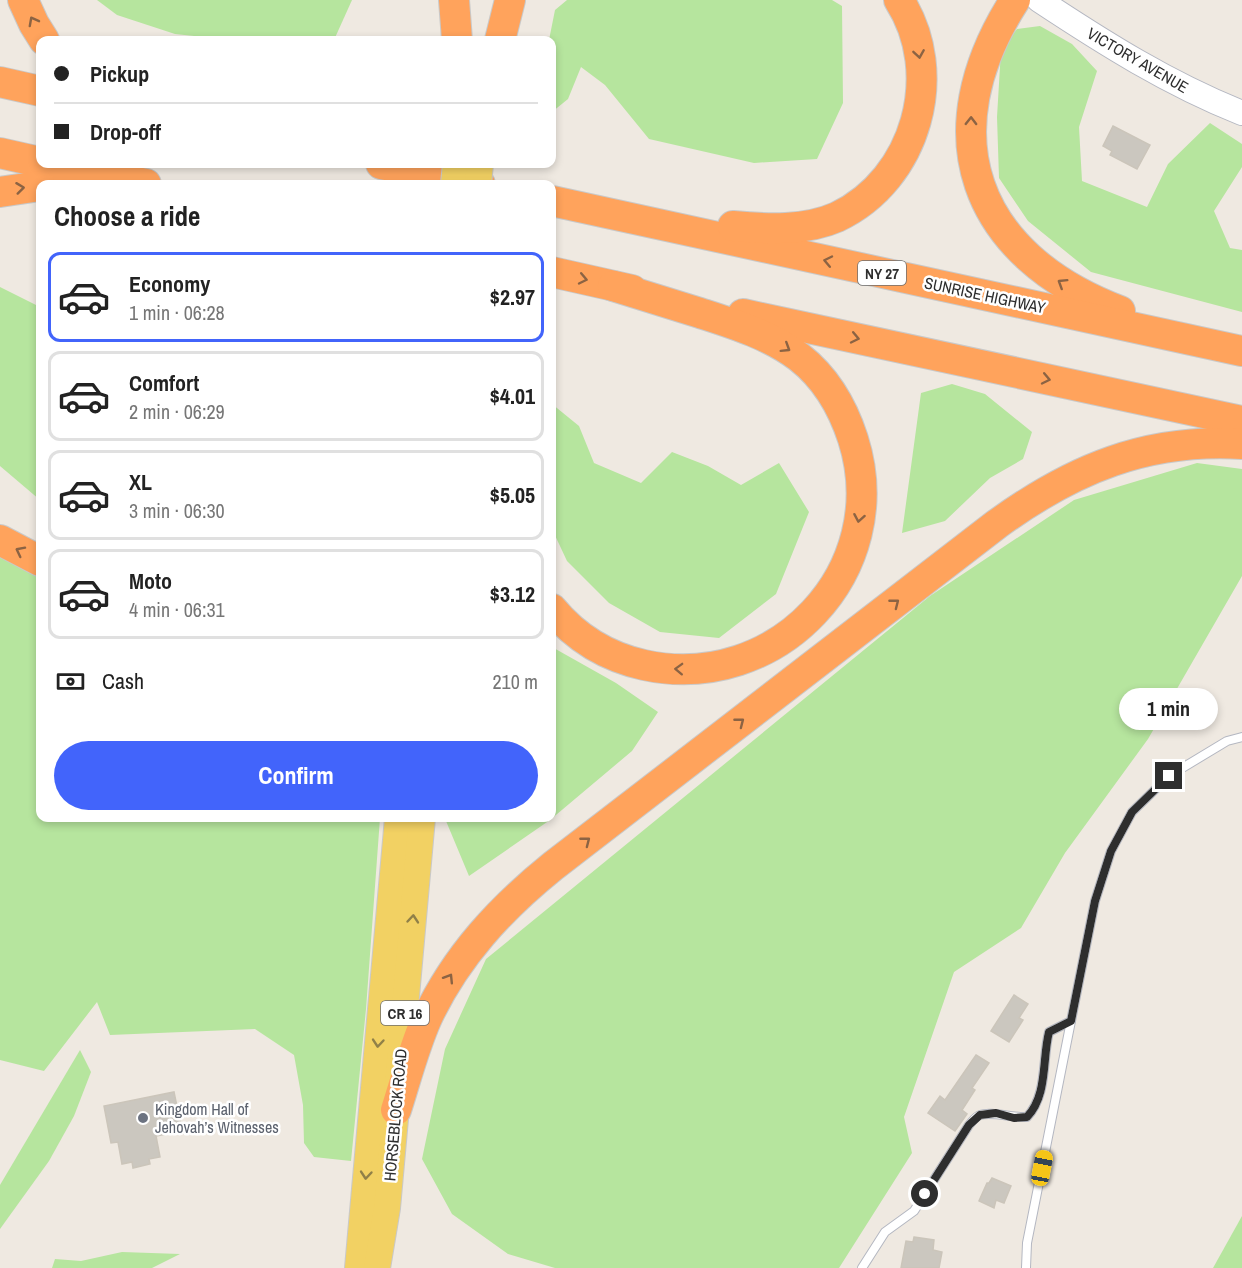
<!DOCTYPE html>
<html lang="en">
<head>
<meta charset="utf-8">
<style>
  :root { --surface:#fff; --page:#f2f2f2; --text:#222; --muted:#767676; --line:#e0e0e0; --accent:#4264fb }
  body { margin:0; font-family:"Archivo Narrow",sans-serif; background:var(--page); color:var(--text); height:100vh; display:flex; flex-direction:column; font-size:22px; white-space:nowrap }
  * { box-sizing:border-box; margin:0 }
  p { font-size:20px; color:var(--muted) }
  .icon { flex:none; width:33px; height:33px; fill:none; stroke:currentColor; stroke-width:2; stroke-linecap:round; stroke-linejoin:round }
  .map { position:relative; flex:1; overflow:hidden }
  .sheet { position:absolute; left:36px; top:180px; width:520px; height:642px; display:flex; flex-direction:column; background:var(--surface); border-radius:12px; box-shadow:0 3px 9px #0003 }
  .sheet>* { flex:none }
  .hud { position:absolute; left:36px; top:36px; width:520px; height:132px; border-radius:12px; box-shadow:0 3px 9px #0003; display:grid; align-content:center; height:132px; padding:0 18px; background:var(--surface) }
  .end { position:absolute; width:27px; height:27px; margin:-14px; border:8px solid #2e2e2e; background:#fff; box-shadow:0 0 0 3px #fff }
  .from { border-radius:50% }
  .bubble { position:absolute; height:42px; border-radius:21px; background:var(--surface); box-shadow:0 3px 9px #0003; font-size:20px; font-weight:700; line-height:42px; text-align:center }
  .car { position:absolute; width:18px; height:36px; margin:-18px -9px; border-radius:8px; box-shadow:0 0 4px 2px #0007; background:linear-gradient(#f5c518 24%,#345 0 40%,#f5c518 0 76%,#345 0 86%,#f5c518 0) }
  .hud b { display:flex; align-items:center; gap:21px; height:57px; font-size:22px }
  .hud b+b { border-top:2px solid var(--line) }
  .hud i { width:15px; height:15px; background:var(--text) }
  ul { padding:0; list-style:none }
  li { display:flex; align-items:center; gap:18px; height:90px; margin:0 12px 9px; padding:0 6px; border:3px solid var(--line); border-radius:12px }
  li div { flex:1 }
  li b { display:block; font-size:22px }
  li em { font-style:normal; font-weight:700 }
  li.selected { border-color:var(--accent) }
  li>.icon { width:54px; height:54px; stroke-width:1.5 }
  h2 { padding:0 18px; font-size:27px; line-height:72px }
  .pay { display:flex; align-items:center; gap:15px; height:66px; padding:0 18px; font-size:22px }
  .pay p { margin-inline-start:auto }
  .action { display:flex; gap:12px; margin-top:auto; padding:12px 18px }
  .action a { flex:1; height:69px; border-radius:36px; background:var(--accent); color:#fff; font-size:24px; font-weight:700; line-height:69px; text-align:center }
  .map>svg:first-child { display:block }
</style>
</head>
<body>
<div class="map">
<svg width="1242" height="1268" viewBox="0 0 1242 1268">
  <rect width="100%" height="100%" fill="#efe9e1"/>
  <g fill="#b6e59e">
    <polygon points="97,0 352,0 334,40 232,40 175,34 117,15"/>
    <polygon points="567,0 832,0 842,6 843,103 817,159 754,163 649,139 605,85 581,67 568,99 552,112 552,40 549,40 555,10"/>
    <polygon points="1040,26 1072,44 1097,71 1079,127 1082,181 1147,207 1168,164 1210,123 1242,144 1242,167 1214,211 1230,248 1242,250 1242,312 1091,272 1028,221 999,178 997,117 1001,50 1017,29"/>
    <polygon points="0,287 40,307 40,500 0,466"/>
    <polygon points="952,384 985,394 1032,432 1023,459 990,478 945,521 902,533 921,393"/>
    <polygon points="552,404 579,426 594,463 641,483 672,452 708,466 741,485 779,463 809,512 776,594 719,638 660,632 609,603 567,561 552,529"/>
    <polygon points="1197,463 1242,469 1242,576 1148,739 1065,853 1021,928 954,972 904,1117 912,1153 839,1268 555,1268 508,1254 452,1214 422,1159 445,1049 486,959 930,596 1074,500"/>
    <polygon points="0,554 40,574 40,818 380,818 366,1009 351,1161 314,1157 304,1143 303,1105 294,1055 255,1029 110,1035 97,1002 44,1071 0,1060"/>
    <polygon points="552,647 616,683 658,712 632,751 550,820 469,876 446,821 447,818 552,818"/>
    <polygon points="80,1050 91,1072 74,1116 49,1161 0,1229 0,1185"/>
    <polygon points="1242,1216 1242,1268 1213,1268"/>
    <polygon points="122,1252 180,1254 152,1268 52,1268 55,1259 81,1261"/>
  </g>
  <g fill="#cbc7bf" stroke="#cbc5ba" stroke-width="1.5">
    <polygon points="1113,126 1150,145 1137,169 1110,155 1112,151 1103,146"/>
    <polygon points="1014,995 1028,1004 1019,1018 1023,1020 1009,1042 991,1031"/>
    <polygon points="976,1055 989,1063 972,1088 975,1090 962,1110 967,1114 955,1131 928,1113 940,1096 945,1100"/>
    <polygon points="174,1092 182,1131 156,1136 160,1157 149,1159 150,1164 133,1168 132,1162 122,1164 118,1142 111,1143 104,1106"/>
    <polygon points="992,1178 1011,1186 1004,1203 996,1200 994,1208 979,1201 987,1183 989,1183"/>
    <polygon points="914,1237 934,1240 933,1250 942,1252 939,1268 901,1268 906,1241 913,1242"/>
  </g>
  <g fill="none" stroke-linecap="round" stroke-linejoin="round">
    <g stroke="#b4b7c1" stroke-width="10">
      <g id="lane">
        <path d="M862 1268 885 1232 914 1211 969 1125C972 1122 976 1116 980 1115 991 1111 1013 1118 1027 1117 1048 1095 1042 1058 1049 1032L1071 1021 1095 901 1111 851 1132 812 1169 776 1227 741 1242 737"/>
        <polyline points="1026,1268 1027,1243 1071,1021"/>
      </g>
    </g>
    <g stroke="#b4b7c1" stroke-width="26">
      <path id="secondary" d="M1039 0C1104 43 1169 84 1242 113"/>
    </g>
    <g stroke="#c9c9c9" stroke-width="28">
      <g id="primary">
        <polyline points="358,1268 398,818"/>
        <polyline points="377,1268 387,1208 422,818"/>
      </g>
    </g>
    <g stroke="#c9c9c9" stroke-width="32">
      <g id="highway">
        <polyline points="23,0 34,24 44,40"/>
        <polyline points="454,0 457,40"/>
        <path d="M1015 0C929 134 972 255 1120 311"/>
        <polyline points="500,40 510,0"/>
        <polyline points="0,82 40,91"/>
        <polyline points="0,153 40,162"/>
        <polyline points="49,164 146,184"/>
        <polyline points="381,164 480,184"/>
        <polyline points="0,192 40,186"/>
        <polyline points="552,201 1242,351"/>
        <path d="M733 226C766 229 806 231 837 217 917 179 946 73 899 0"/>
        <polyline points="552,272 632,290"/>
        <polyline points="743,314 1242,421"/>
        <polyline points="0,540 40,561"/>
        <path d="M552 609C576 638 608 657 644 665 776 694 895 571 853 439 843 408 826 378 799 357 770 335 734 324 700 313 671 304 642 295 613 286"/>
        <path d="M396 1110C406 1079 414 1047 427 1018 456 956 501 908 553 866L997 524C1073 469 1147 438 1242 444"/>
      </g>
    </g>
    <use href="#lane" stroke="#fff" stroke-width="8"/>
    <use href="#secondary" stroke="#fff" stroke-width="24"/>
    <use href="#primary" stroke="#f2d163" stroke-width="26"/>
    <use href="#highway" stroke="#ffa35c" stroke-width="30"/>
    <g stroke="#c9c9c9" stroke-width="28" stroke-linecap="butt">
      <g id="primary-bridge">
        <polyline points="454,184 456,164"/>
        <polyline points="478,184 480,164"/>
      </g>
    </g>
    <use href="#primary-bridge" stroke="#f2d163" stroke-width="26"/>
  </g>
  <defs><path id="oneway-chevron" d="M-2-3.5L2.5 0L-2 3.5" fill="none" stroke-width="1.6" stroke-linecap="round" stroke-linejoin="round" transform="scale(1.5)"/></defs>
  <g stroke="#8c6343">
    <use href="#oneway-chevron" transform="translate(33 21) rotate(-118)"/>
    <use href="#oneway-chevron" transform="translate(919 54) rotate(81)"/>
    <use href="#oneway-chevron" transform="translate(971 121) rotate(-89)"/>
    <use href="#oneway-chevron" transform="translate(20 188) rotate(-7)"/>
    <use href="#oneway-chevron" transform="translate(828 261) rotate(-168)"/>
    <use href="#oneway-chevron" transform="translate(583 279) rotate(12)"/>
    <use href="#oneway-chevron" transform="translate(1062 283) rotate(-148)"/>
    <use href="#oneway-chevron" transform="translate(855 338) rotate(12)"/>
    <use href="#oneway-chevron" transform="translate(786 348) rotate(32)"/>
    <use href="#oneway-chevron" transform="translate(1046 379) rotate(12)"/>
    <use href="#oneway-chevron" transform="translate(859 518) rotate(100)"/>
    <use href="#oneway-chevron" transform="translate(20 551) rotate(-153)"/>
    <use href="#oneway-chevron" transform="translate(895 603) rotate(-38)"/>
    <use href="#oneway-chevron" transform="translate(679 669) rotate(-178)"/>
    <use href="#oneway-chevron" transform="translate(740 722) rotate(-38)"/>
    <use href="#oneway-chevron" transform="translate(586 841) rotate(-38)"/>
    <use href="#oneway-chevron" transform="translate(449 978) rotate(-58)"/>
  </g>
  <g stroke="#908048">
    <use href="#oneway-chevron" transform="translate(413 919) rotate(-85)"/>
    <use href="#oneway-chevron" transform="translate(378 1043) rotate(95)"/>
    <use href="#oneway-chevron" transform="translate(366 1175) rotate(95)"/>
  </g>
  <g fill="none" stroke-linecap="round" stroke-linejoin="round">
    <path stroke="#2e2e2e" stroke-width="8" d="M925 1194 969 1125 980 1115 996 1113 1014 1118 1027 1117C1048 1095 1042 1059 1049 1032L1071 1021 1095 901 1111 851 1132 812 1169 776"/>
  </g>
  <circle fill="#6b7280" stroke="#fff" stroke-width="2" cx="143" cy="1118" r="6"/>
  <g text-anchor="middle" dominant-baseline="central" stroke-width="5" stroke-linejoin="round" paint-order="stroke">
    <g fill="#fff" stroke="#6d6d6d" stroke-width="1.5">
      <rect x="858" y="261" width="48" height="24" rx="4.5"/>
      <rect x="381" y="1001" width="48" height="24" rx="4.5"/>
    </g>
    <g font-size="15" font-weight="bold" fill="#2e2e2e">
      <text x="882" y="273">NY 27</text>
      <text x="405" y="1013">CR 16</text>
    </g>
    <g font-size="16" fill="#2e2e2e" stroke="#fff">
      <text transform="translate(1138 60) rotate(30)">VICTORY AVENUE</text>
      <text transform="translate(985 295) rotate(12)">SUNRISE HIGHWAY</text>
      <text transform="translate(395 1115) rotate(-85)">HORSEBLOCK ROAD</text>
    </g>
    <g font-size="16" fill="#5b616d" stroke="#fff" text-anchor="start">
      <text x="155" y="1109">Kingdom Hall of<tspan x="155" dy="18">Jehovah’s Witnesses</tspan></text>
    </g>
  </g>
</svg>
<i class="end from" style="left:925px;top:1194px"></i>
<i class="end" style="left:1169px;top:776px"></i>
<div class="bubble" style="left:1119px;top:688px;width:99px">1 min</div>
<i class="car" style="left:1042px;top:1168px;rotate:11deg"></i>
<div class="hud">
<b><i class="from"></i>Pickup</b>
<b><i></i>Drop-off</b>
</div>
<section class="sheet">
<h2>Choose a ride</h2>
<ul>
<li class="selected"><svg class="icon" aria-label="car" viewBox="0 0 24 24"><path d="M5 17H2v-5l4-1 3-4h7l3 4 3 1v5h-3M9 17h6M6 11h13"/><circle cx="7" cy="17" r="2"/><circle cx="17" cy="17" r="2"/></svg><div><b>Economy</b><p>1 min · 06:28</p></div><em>$2.97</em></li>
<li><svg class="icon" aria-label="car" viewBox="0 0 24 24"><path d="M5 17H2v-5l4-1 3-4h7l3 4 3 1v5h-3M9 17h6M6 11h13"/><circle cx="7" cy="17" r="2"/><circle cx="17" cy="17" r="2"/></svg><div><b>Comfort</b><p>2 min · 06:29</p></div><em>$4.01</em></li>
<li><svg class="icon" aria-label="car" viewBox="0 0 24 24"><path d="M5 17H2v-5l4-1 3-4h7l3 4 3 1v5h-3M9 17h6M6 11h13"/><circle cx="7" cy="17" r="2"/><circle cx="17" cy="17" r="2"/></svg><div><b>XL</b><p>3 min · 06:30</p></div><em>$5.05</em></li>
<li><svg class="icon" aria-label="car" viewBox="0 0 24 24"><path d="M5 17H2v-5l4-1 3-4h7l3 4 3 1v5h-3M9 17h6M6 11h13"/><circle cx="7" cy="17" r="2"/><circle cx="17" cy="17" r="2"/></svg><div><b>Moto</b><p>4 min · 06:31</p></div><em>$3.12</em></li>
</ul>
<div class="pay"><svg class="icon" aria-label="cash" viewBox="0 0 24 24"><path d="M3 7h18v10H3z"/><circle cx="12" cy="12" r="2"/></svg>Cash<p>210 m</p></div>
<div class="action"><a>Confirm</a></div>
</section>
</div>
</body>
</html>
